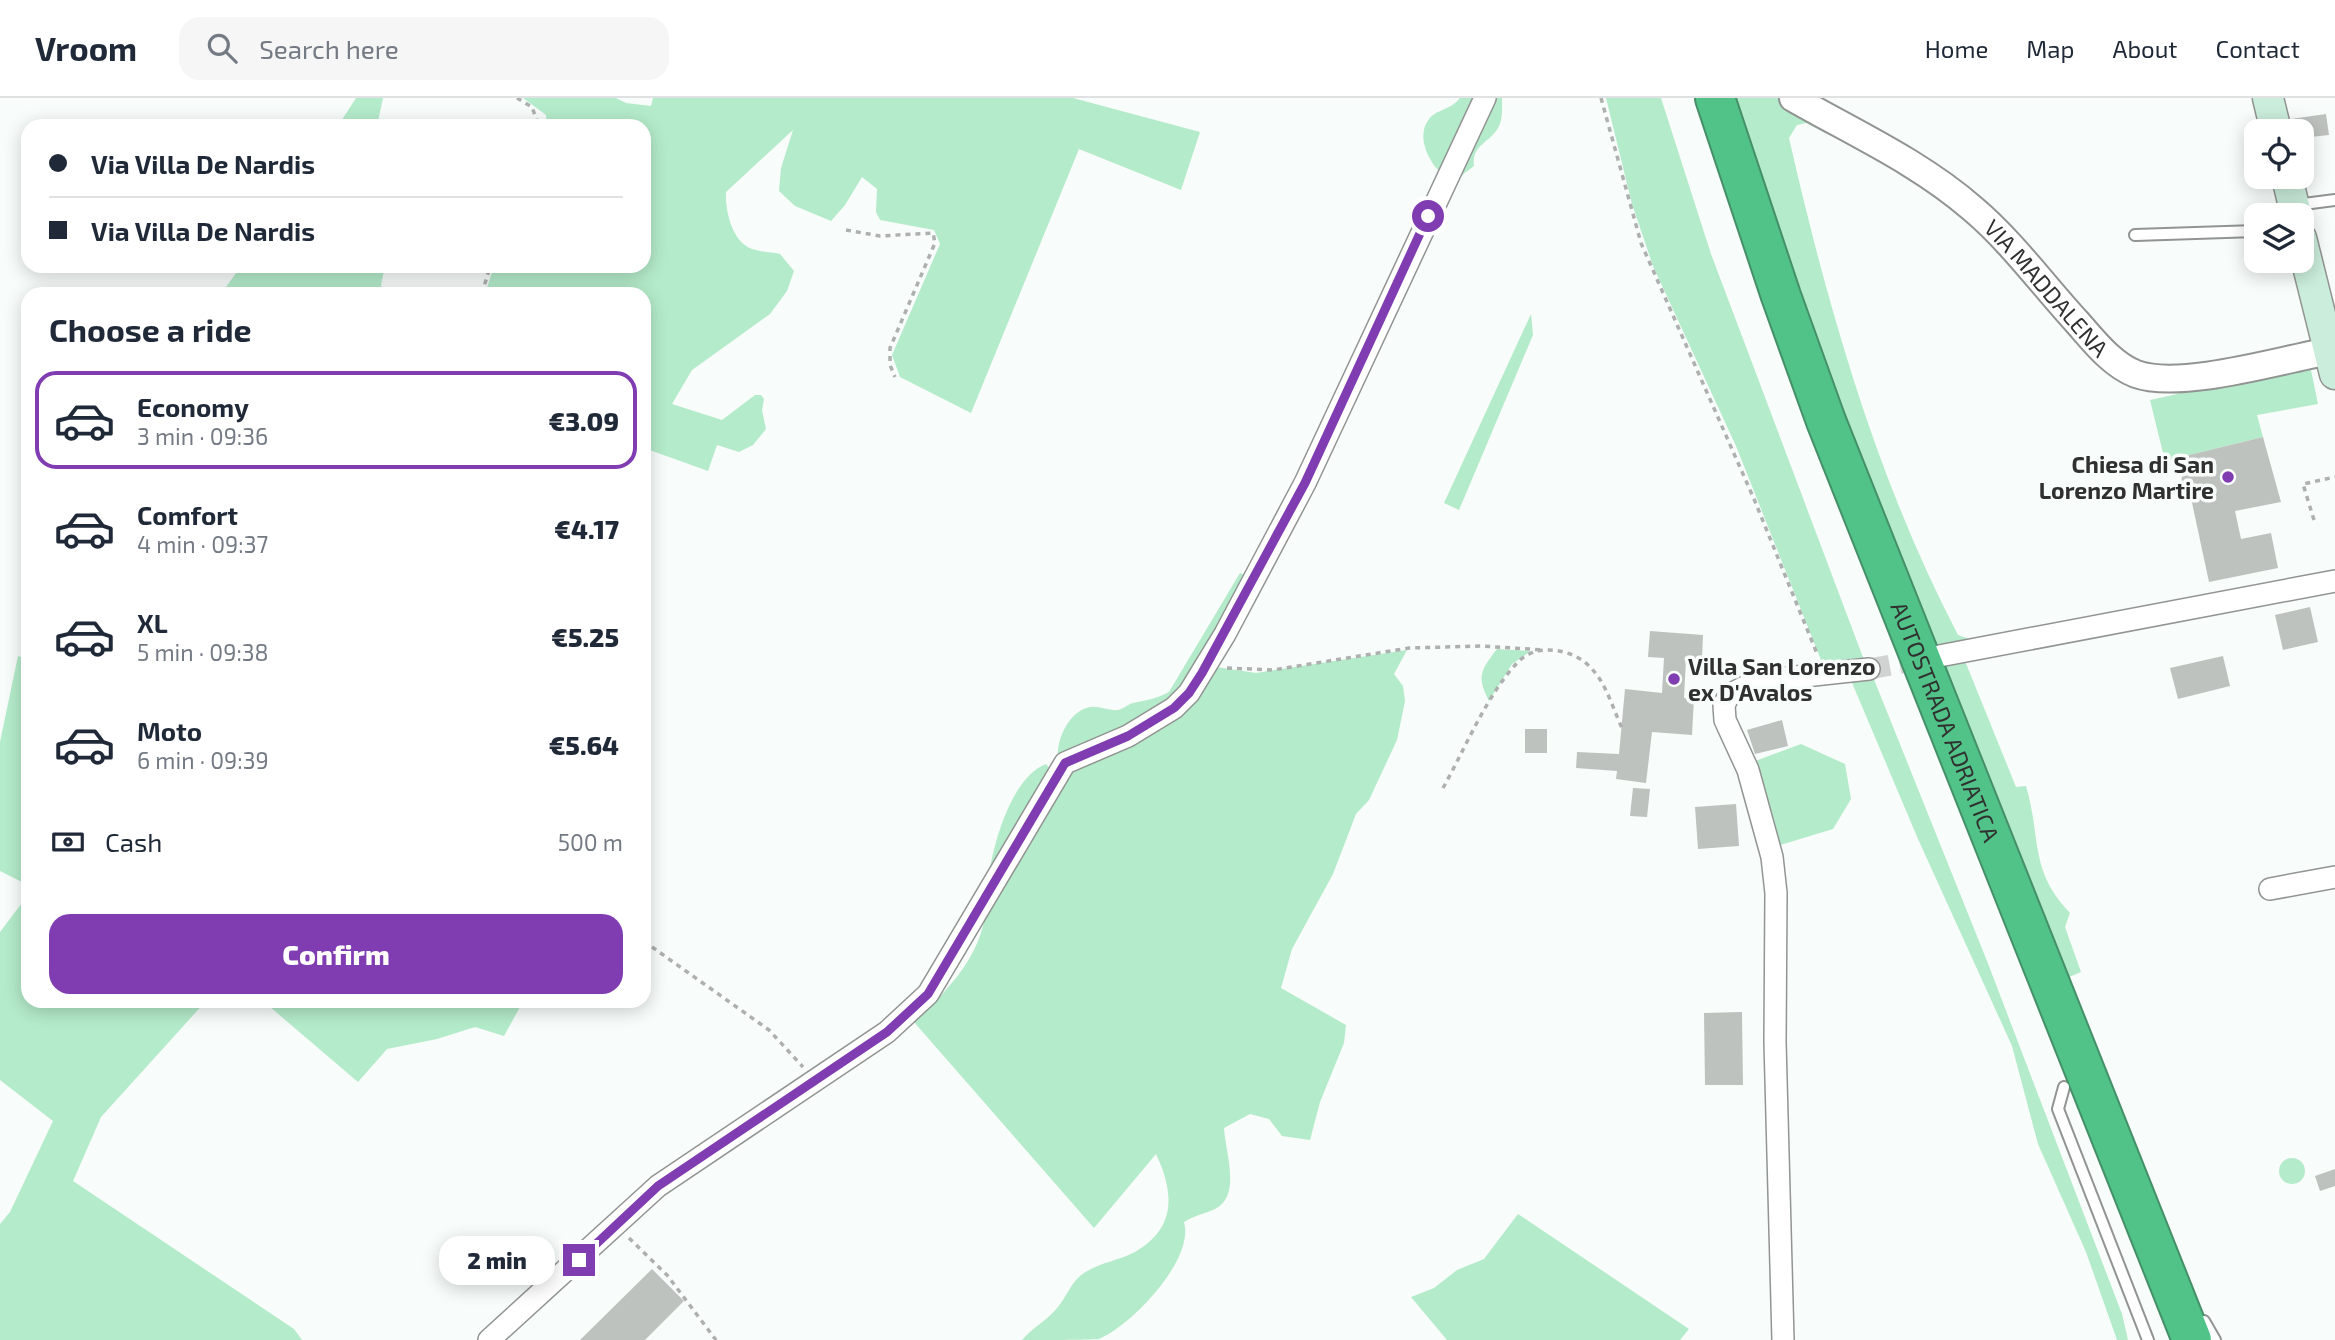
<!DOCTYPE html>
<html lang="en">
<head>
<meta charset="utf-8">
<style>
  :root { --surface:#fff; --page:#f6f6f7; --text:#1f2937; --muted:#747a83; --line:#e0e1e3; --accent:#803db1 }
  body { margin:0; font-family:"Exo 2",sans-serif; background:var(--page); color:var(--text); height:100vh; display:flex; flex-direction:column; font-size:26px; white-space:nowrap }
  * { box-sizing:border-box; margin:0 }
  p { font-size:23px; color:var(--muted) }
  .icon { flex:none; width:38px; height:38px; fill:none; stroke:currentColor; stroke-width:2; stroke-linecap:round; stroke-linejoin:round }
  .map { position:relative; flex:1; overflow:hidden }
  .panel { position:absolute; left:21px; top:189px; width:630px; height:721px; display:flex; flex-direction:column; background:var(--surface); border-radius:21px; box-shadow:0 4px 18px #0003 }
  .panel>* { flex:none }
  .banner { position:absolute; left:21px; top:21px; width:630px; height:154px; border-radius:21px; box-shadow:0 4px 18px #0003; display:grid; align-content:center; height:154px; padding:0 28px; background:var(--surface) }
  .tools { position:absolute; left:2244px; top:21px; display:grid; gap:14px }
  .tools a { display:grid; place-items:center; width:70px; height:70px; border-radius:14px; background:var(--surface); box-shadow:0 4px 18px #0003; font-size:35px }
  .end { position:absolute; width:32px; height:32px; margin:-16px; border:9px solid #803db1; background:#fff; box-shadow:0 0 0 4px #fff }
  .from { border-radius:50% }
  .bubble { position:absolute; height:49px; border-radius:21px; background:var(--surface); box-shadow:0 4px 18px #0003; font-size:23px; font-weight:800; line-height:49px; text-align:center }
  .banner b { display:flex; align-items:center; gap:24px; height:66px; font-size:26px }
  .banner b+b { border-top:2px solid var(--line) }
  .banner i { width:18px; height:18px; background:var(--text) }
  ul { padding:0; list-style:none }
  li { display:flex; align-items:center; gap:21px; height:98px; margin:0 14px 10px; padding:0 14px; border:4px solid transparent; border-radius:21px }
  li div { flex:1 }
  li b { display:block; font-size:26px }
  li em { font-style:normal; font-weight:800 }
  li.active { border-color:var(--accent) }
  li>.icon { width:63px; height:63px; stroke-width:1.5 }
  h2 { padding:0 28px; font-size:32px; line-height:84px }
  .pay { display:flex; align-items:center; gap:18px; height:77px; padding:0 28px; font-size:26px }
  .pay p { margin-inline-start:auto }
  .action { display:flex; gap:14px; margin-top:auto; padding:14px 28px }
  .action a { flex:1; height:80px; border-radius:21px; background:var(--accent); color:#fff; font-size:28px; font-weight:800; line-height:80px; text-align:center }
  header { display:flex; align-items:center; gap:42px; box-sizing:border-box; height:98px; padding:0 35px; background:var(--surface); border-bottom:2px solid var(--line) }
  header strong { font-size:33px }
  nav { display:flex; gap:38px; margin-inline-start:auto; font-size:24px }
  .search { width:490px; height:63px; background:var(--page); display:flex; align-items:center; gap:18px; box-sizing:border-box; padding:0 24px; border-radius:21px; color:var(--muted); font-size:26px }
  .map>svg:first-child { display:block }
</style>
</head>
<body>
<header>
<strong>Vroom</strong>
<div class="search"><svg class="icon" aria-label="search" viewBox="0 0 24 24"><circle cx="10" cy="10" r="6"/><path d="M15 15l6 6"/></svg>Search here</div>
<nav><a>Home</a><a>Map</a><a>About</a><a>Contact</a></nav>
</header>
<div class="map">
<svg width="2335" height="1242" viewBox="0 0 2335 1242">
  <rect width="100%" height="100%" fill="#f8fcfa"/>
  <g fill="#b4ebca">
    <polygon points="356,0 383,0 377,28 338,28"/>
    <path d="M523 0H616L626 5 651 8 653 0H1073L1200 34 1181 92 1079 51 971 315 900 279 892 257 940 146 934 132 880 122 876 114 877 91 862 79 845 107 831 123 795 108 779 93 781 70 793 32 726 94C725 112 732 144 752 151 761 154 771 154 780 156L794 173 787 193 770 216 692 272 672 306 722 322 755 297H761L764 301 762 312 766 331 753 347 739 354 717 347 708 373 644 350V196H485L494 168H644V28H547L546 17Z"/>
    <path d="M1460 0H1502C1502 8 1503 20 1499 28 1491 45 1471 46 1474 68L1453 84C1434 75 1413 41 1429 21 1437 11 1451 12 1460 0Z"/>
    <polygon points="1606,0 1661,0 1711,156 1867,570 1825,572 1736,348 1653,168 1632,106"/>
    <path d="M1731 0H1777L1927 87 1806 25 1797 27 1789 40C1828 211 1877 382 1958 537L1978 544 1932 553 1871 397Z"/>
    <polygon points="241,168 385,168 381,187 384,196 221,196"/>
    <polygon points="1531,216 1533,237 1459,412 1444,405"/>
    <polygon points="2310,267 2318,306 2257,317 2263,339 2165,363 2150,302"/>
    <path d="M1240 475 1247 478 1200 568 1170 606 1058 661C1056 642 1069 612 1091 609 1100 608 1109 613 1118 612 1123 611 1127 607 1133 605 1147 602 1156 601 1169 594Z"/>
    <path d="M1497 551 1531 553 1512 566 1489 603C1476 578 1481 572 1497 551Z"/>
    <path d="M1407 552 1394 576 1403 588 1405 603 1397 642 1369 702 1356 716 1333 776 1292 851 1281 890 1346 927 1344 945 1320 1004 1310 1042 1282 1038 1269 1021 1250 1016 1224 1030C1225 1053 1242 1098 1215 1111 1204 1116 1195 1117 1184 1124 1195 1161 1132 1227 1099 1241 1089 1242 1037 1242 1022 1242 1033 1229 1048 1222 1058 1209 1066 1199 1070 1187 1080 1178 1096 1165 1118 1163 1135 1154 1177 1130 1174 1094 1156 1056L1094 1130 914 924C948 892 981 859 986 811L1069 674 1109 651 1210 568 1256 575Z"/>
    <polygon points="18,558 28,561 28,787 0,773 0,644"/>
    <path d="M1965 563 2016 689 2026 688C2041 738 2029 773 2070 815L2065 829 2081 874 2060 883 1936 568Z"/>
    <polygon points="1873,579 1987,863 2122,1216 2128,1242 2117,1242 2086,1154 2038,1046 2012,948 1918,741 1850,580"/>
    <polygon points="1801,646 1845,666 1851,701 1833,731 1774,749 1750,665"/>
    <path d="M1046 666 1052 674 988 783C992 749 1011 679 1046 666Z"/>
    <polygon points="28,797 28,903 206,903 101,1019 73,1083 294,1231 302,1242 0,1242 0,1126 10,1114 53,1023 0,982 0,834"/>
    <polygon points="263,903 511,903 520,909 504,938 475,929 437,941 387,951 358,984"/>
    <circle cx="2292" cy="1073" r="13"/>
    <polygon points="1518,1116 1527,1122 1689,1231 1680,1242 1447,1242 1411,1199 1434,1190 1457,1172 1484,1161"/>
  </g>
  <g fill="#bec2bf">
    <polygon points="2326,16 2329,37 2301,40 2301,33 2293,33 2291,21"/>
    <polygon points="2263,339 2281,404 2235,413 2241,441 2271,435 2278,470 2209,484 2191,400 2181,390 2182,376 2177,360"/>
    <polygon points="2310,509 2318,544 2283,552 2275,517"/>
    <polygon points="1650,533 1703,537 1702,562 1686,561 1684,600 1694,601 1692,637 1652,634 1646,685 1616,681 1617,673 1576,670 1577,654 1619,656 1625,591 1662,595 1664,560 1648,559"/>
    <polygon points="2223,558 2230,588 2178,601 2170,570"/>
    <polygon points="1782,622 1788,648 1755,656 1747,632"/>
    <rect x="1525" y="631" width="22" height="24"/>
    <polygon points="1633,690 1650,691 1647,719 1630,718"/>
    <polygon points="1736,706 1739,748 1698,751 1695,709"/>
    <polygon points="1742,914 1743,987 1705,987 1704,915"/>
    <polygon points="2335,1071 2335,1088 2320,1093 2315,1078"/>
    <polygon points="652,1171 684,1203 645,1242 580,1242"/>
  </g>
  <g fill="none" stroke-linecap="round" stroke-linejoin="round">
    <polyline stroke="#d0d3d1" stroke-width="21" stroke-dasharray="21 10" stroke-linecap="butt" points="1869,571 1929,560"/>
    <g stroke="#919492" stroke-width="14">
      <g id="service">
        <polyline points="2296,107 2335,102"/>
        <polyline points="2135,137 2256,133"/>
        <polyline points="2064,989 2058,1011 2148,1242"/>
        <polyline points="2204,1223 2215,1242"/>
      </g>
    </g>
    <g stroke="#919492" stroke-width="24">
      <g id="minor">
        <polyline points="1934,559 2335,483"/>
        <polyline points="2270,791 2335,779"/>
        <polyline points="489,1242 658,1088 887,934 928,896 1065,665 1128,638 1174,610 1189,595 1225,536 1305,385 1485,0"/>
        <polyline points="1783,1242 1775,944 1776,795 1772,759 1748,672 1725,622 1724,607 1729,597 1745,589 1777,581 1869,571"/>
      </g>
    </g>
    <g stroke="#919492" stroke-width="30">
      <g id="tertiary">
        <path id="s1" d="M1793 0C1854 35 1919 64 1973 111 2011 143 2043 187 2077 224 2093 242 2112 267 2136 276 2180 292 2281 262 2329 253"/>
      </g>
    </g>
    <g stroke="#919492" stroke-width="33">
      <g id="secondary">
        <polyline points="2268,0 2276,33"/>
        <polyline points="2287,79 2296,117"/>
        <polyline points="2301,140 2335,276"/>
      </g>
    </g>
    <g stroke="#459069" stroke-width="42">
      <g id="motorway">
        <path id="s2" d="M1715 0 1781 198 1826 323 2192 1242"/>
      </g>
    </g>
    <g stroke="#adb0ae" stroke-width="3.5" stroke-dasharray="5 5" stroke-linecap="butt">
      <polyline points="517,0 532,9 539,28"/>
      <polyline points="1601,0 1641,145 1754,401 1818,558"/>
      <polyline points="846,132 880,138 933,135 935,145 890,250 890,267 895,279"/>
      <polyline points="482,196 490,168"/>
      <polyline points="2314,422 2303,386 2335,379"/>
      <polyline points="1227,570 1273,572 1409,550 1481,548 1544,552"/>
      <path d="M1443 690C1465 651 1487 596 1518 564 1537 544 1574 551 1591 570 1607 586 1613 612 1623 632"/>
      <polyline points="652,849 769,932 803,969"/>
      <polyline points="629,1140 667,1177 716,1242"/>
    </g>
    <use href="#service" stroke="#fff" stroke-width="10"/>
    <use href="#minor" stroke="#fff" stroke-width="21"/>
    <use href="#tertiary" stroke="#fff" stroke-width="26"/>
    <use href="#secondary" stroke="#cbeddb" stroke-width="30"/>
    <use href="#motorway" stroke="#51c388" stroke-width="38"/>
  </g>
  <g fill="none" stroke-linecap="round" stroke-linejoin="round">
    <polyline stroke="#803db1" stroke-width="9" points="579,1162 658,1088 887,934 928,896 1065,665 1128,638 1174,610 1189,595 1202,575 1305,385 1428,118"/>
  </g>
  <g fill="#803db1" stroke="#f8fcfa" stroke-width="2.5">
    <circle cx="2228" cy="379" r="7"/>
    <circle cx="1674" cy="581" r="7"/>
  </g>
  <g text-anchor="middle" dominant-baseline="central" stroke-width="7" stroke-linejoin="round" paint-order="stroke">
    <g font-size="23" fill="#2f302f" stroke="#f8fcfa">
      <text stroke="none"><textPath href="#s1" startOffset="320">VIA MADDALENA</textPath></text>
      <text stroke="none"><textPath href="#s2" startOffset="665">AUTOSTRADA ADRIATICA</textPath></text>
    </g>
    <g font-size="23" font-weight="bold" fill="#2f302f" stroke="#f8fcfa" text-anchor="end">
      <text x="2214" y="366">Chiesa di San<tspan x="2214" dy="26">Lorenzo Martire</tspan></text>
      <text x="1688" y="568" text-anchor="start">Villa San Lorenzo<tspan x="1688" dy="26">ex D'Avalos</tspan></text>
    </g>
  </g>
</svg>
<div class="tools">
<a><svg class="icon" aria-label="locate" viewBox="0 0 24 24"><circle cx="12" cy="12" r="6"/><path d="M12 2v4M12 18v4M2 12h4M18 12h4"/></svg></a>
<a><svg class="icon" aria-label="layers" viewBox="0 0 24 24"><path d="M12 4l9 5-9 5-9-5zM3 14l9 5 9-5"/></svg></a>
</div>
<i class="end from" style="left:1428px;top:118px"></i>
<i class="end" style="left:579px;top:1162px"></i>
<div class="bubble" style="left:439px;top:1138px;width:116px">2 min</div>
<div class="banner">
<b><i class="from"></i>Via Villa De Nardis</b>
<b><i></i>Via Villa De Nardis</b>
</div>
<section class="panel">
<h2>Choose a ride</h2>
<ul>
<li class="active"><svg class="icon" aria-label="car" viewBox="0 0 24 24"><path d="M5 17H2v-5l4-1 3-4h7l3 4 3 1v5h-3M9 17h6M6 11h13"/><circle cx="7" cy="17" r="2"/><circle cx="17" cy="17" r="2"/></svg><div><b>Economy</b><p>3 min · 09:36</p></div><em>€3.09</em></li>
<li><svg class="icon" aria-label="car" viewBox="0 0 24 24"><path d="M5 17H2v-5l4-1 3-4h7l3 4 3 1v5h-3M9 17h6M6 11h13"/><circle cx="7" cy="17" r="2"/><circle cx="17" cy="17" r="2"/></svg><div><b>Comfort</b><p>4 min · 09:37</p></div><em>€4.17</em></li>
<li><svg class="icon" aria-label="car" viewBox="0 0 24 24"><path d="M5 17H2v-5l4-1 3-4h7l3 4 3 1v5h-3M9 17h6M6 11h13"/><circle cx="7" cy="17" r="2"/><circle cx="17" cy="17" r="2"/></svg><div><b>XL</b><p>5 min · 09:38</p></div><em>€5.25</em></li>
<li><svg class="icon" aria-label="car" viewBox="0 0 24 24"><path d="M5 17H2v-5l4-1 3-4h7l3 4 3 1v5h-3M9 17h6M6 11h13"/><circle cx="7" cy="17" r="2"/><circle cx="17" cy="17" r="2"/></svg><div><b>Moto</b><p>6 min · 09:39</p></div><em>€5.64</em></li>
</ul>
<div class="pay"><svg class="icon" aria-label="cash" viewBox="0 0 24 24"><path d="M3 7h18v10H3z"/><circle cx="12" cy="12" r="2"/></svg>Cash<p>500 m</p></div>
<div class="action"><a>Confirm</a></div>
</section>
</div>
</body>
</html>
